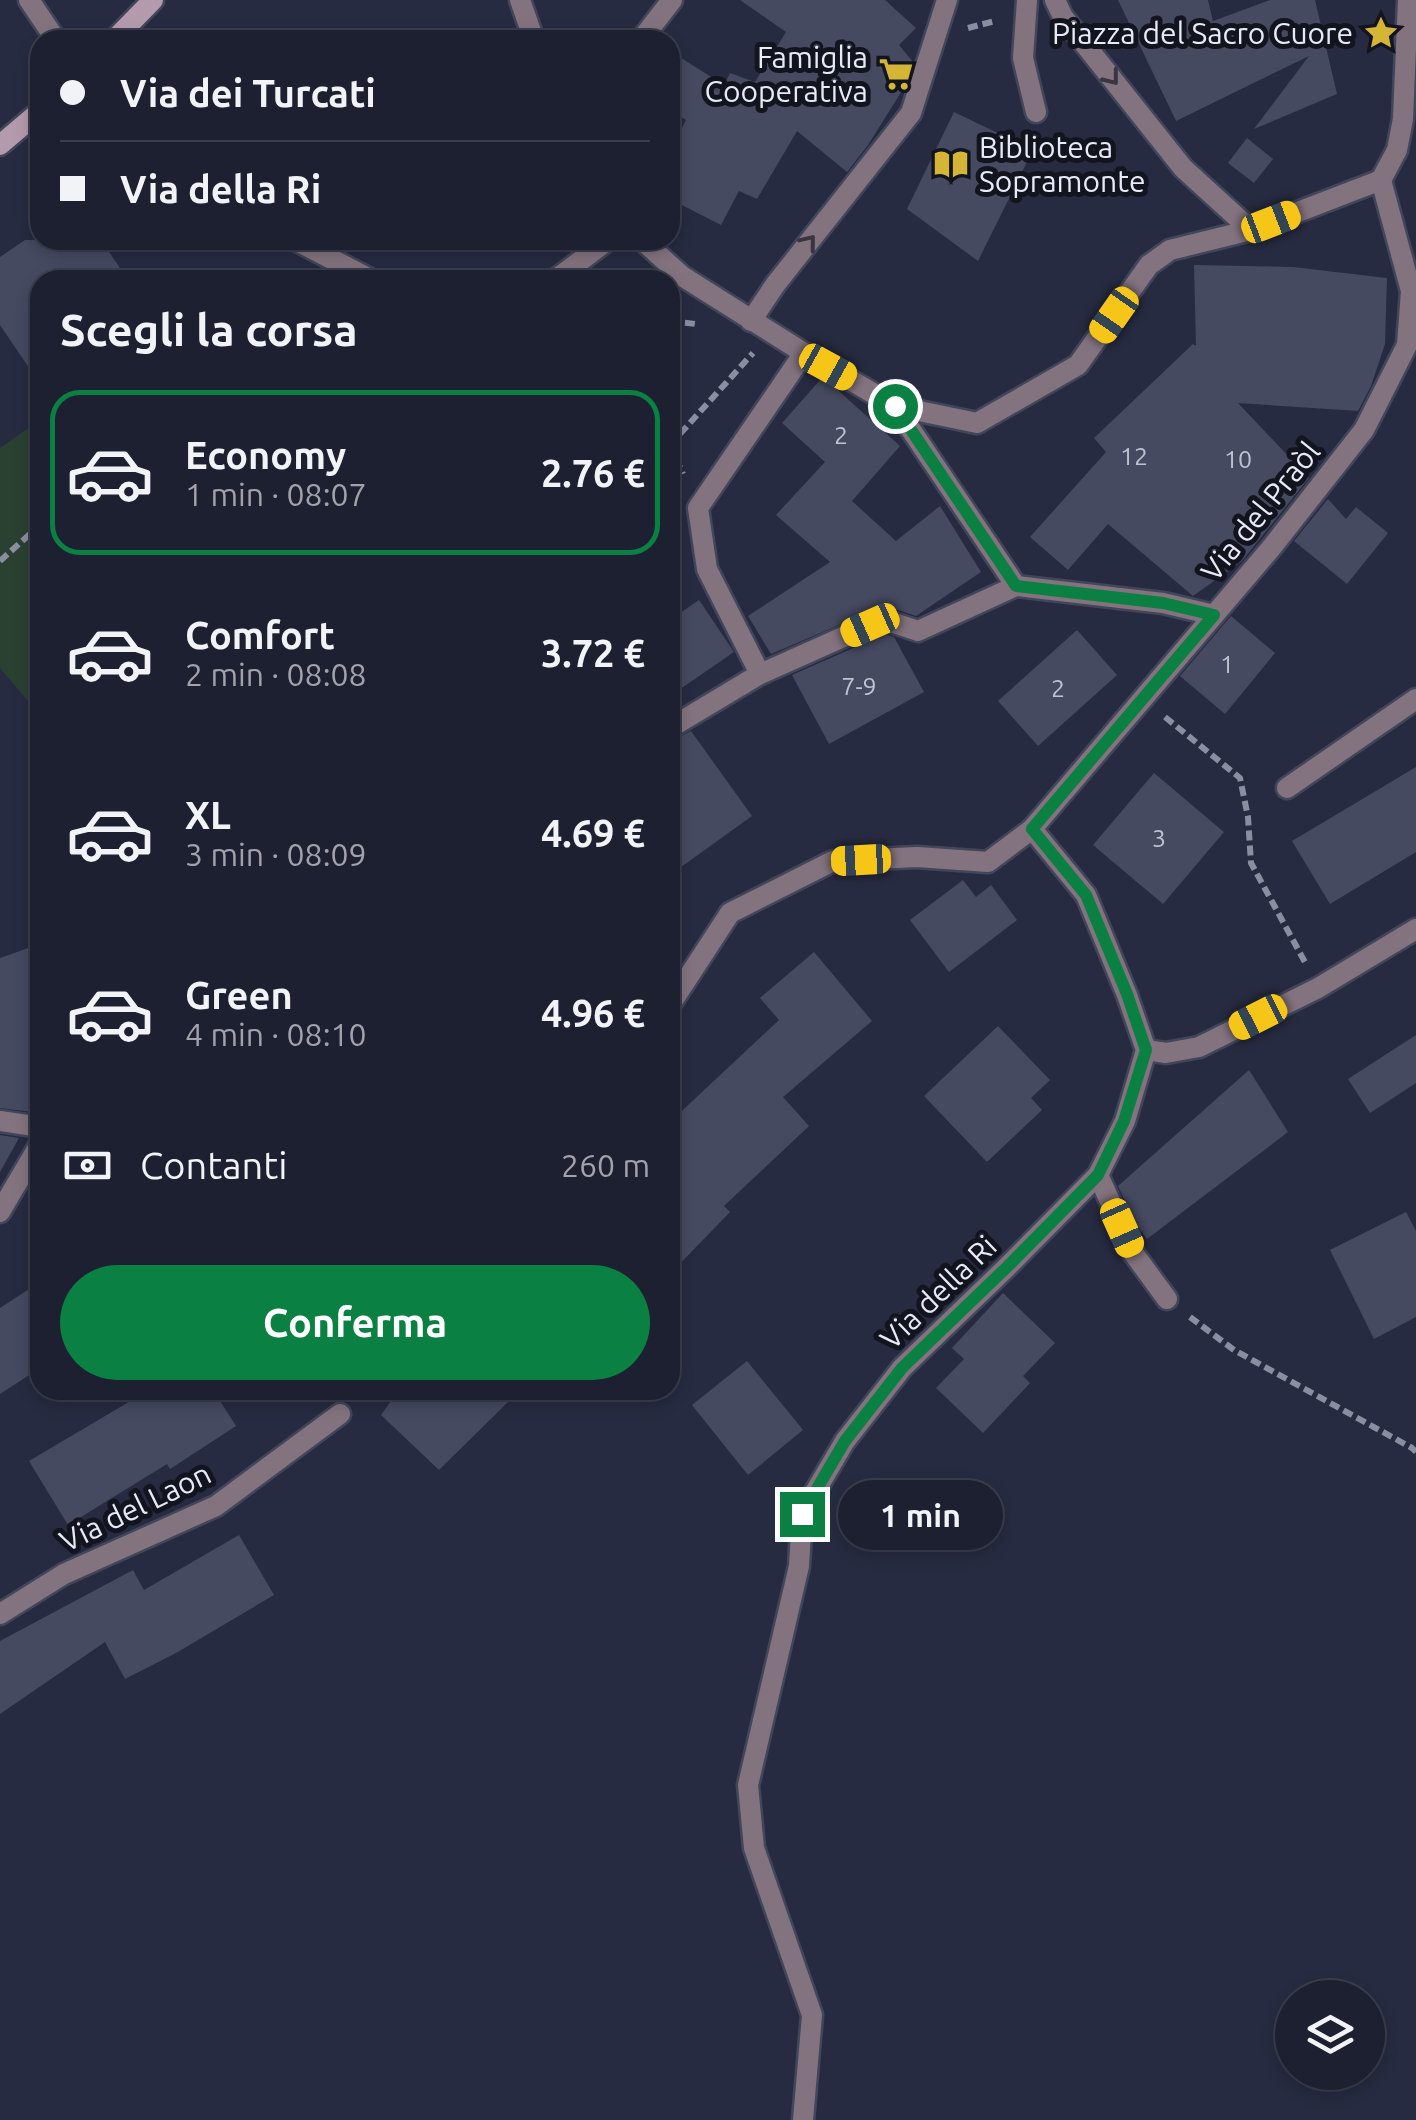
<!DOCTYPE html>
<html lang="it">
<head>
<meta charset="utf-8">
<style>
  :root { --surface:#1d2031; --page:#2a2d3d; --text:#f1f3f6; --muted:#a0a3ab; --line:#3b3e4d; --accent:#0b8043 }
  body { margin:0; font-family:Ubuntu,sans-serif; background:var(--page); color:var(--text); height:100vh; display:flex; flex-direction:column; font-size:38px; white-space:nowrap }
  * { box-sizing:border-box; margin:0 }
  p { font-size:32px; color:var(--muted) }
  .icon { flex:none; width:55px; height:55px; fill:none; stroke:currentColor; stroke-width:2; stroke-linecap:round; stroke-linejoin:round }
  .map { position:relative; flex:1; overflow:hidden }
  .sheet { position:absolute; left:30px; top:270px; width:650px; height:1130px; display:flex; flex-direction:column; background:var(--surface); border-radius:30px; box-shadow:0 5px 15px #0003,0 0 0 2px var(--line) }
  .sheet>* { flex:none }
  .top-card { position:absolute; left:30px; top:30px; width:650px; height:220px; border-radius:30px; box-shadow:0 5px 15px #0003,0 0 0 2px var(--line); display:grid; align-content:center; height:220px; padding:0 30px; background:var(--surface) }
  .tools { position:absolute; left:1275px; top:1980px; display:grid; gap:20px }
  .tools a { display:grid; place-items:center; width:110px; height:110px; border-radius:50%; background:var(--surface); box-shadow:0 5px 15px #0003,0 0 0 2px var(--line); font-size:50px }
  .end { position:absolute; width:45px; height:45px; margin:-22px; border:12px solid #0b8043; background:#fff; box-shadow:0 0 0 5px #fff }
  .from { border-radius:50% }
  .bubble { position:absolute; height:70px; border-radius:35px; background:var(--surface); box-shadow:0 5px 15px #0003,0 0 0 2px var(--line); font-size:32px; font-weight:600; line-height:70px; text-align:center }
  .car { position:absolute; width:30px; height:60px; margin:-30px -15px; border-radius:12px; box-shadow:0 0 8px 2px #0007; background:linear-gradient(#f5c518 24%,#345 0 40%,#f5c518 0 76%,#345 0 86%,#f5c518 0) }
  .top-card b { display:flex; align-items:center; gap:35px; height:95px; font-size:38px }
  .top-card b+b { border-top:2px solid var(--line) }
  .top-card i { width:25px; height:25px; background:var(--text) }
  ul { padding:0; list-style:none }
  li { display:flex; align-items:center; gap:30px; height:165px; margin:0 20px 15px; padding:0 10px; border:5px solid transparent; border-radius:30px }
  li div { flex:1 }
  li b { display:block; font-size:38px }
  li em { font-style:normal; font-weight:600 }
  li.current { border-color:var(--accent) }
  li>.icon { width:90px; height:90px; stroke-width:1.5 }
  h2 { padding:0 30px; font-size:45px; line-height:120px }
  .pay { display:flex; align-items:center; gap:25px; height:110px; padding:0 30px; font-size:38px }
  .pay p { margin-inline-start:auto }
  .cta { display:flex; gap:20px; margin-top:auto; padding:20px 30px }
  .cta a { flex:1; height:115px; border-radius:60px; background:var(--accent); color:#fff; font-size:40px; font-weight:600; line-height:115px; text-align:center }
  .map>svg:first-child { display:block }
</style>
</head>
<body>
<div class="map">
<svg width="1416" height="2120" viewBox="0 0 1416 2120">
  <rect width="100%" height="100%" fill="#272b41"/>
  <polygon fill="#2a4131" points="40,420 40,715 0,668 0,448"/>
  <g fill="#454a61">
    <polygon points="740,0 885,0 916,28 899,45 913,62 905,86 868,145 847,172 797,131 757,199 739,191 721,225 670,199 670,152 686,120 670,110 670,51 724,85 730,73 755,82 786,32"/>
    <polygon points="1118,0 1208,0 1213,21 1270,0 1315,0 1337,94 1254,129 1309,56 1176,121"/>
    <polygon points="954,112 1033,150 978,261 907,209"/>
    <polygon points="1247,138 1273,159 1254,183 1228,163"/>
    <polygon points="25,240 101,240 128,280 40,280 40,384 0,325 0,257"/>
    <polygon points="1194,265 1293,267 1387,278 1385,344 1371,386 1358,411 1238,403 1309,478 1242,561 1193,596 1108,524 1068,570 1030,537 1106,452 1094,438 1193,344 1196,346"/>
    <polygon points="821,379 831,384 900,446 852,501 896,541 940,506 981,572 916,616 889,607 881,607 771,654 748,616 830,562 776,515 825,462 782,423"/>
    <polygon points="1328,499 1346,519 1356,507 1388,533 1347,584 1294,541"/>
    <polygon points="699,600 734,652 670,696 670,620"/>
    <polygon points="1231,616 1275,653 1225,714 1180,676"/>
    <polygon points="1077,630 1117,675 1038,746 998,701"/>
    <polygon points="885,634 894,637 924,692 829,744 792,675"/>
    <polygon points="691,731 752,816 670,875 670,742"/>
    <polygon points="1416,767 1416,852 1330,904 1292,841"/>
    <polygon points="1154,773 1224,832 1163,904 1093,845"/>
    <polygon points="963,880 976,897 991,885 1017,920 949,972 910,920"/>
    <polygon points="40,944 40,1098 33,1112 0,1108 0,958"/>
    <polygon points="814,952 872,1021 783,1097 809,1126 724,1206 730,1212 670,1274 670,1122 779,1020 760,998"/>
    <polygon points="998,1026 1050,1080 1031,1098 1042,1110 987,1162 924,1096"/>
    <polygon points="1416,1035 1416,1083 1370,1113 1348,1079"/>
    <polygon points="1249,1070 1288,1132 1147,1239 1135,1223 1118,1186"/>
    <polygon points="0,1135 19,1138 0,1172"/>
    <polygon points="1406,1212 1416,1231 1416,1317 1374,1339 1330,1250"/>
    <polygon points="40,1282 40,1368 0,1394 0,1308"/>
    <polygon points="1003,1293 1055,1343 1023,1376 1030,1383 983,1433 936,1388 964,1359 952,1348"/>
    <polygon points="747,1361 803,1430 748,1475 692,1405"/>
    <polygon points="149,1390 213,1390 236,1426 170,1469 167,1464 68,1525 29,1461"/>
    <polygon points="399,1390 520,1390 439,1470 381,1415"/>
    <polygon points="239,1535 274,1595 176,1653 125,1679 105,1642 0,1714 0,1641 133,1570 144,1590"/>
  </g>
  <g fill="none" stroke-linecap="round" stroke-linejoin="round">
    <g stroke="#42465b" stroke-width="25">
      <g id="lane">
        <polyline points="1027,0 1023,58 1036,112"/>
        <polyline points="642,240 682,276 804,353 698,508 707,569 760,674"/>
        <polyline points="895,406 1016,586"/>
        <polyline points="1287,788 1416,699"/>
        <polyline points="0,1614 64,1574 216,1506 340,1414"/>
      </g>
    </g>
    <g stroke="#42465b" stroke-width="25">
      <g id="street">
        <polyline points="29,0 56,40"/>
        <polyline points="520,0 534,40"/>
        <polyline points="1055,0 1063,17 1183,168 1251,230"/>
        <polyline points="641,40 672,0"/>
        <polyline points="1381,180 1397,150 1403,119 1408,0"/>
        <polyline points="295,240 372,280"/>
        <polyline points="555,280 608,240"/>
        <polyline points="751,321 775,285 911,113 947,0"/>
        <polyline points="804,353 895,406 977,423 1078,365 1149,265 1170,250 1251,230 1381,180"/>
        <polyline points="670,728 760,674 870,625 885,620 918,631 1016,586 1163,603 1214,615"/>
        <polyline points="1032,829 1086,895 1127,995 1146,1050 1125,1121 1098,1175 1134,1254 1167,1299"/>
        <polyline points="670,1005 730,913 833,861 917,857 988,862 1032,829 1272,547 1364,430 1407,345 1411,291 1381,180"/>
        <polyline points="1146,1050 1166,1053 1199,1047 1318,988 1416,929"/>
        <polyline points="0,1121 40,1127"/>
        <polyline points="0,1212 40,1144"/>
        <polyline points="803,2120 812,2015 754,1848 748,1785 799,1566 802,1514 845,1441 902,1368 1007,1267 1098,1175"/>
      </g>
    </g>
    <g stroke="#42465b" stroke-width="25">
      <g id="secondary">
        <polyline points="114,40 153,0"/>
        <polyline points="0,145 40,111"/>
      </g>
    </g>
    <g stroke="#8a8ea0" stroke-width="6" stroke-dasharray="10 5" stroke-linecap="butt">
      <polyline points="968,28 995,21"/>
      <polyline points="670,321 696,324"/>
      <polyline points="670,445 753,353"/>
      <polyline points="670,445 683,474"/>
      <polyline points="0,561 40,525"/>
      <polyline points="1165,717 1240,778 1248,817 1251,863 1306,964"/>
      <polyline points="1190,1317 1234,1350 1412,1448 1416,1452"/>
    </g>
    <use href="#lane" stroke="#83737e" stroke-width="20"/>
    <use href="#street" stroke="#83737e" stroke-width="20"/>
    <use href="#secondary" stroke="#b49aad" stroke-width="20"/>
  </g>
  <defs><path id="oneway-chevron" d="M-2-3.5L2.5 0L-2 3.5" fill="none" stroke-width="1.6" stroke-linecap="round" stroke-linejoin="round" transform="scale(2.5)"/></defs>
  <g stroke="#3a3540">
    <use href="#oneway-chevron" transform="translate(1112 78) rotate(52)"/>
    <use href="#oneway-chevron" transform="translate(809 242) rotate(-51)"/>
  </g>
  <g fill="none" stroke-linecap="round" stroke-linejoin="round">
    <polyline stroke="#0b8043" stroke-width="12" points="802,1514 845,1441 902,1368 1007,1267 1098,1175 1124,1121 1146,1050 1127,994 1086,895 1032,829 1214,615 1163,603 1016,586 895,406"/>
  </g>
  <defs>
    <g id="sight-bare" transform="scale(2.7)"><path d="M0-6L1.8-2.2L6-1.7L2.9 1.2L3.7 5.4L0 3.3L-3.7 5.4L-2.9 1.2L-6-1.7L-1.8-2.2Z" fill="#d5b535" stroke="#12141e" stroke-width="2.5" paint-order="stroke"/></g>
    <g id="supermarket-bare" transform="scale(2.7)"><path d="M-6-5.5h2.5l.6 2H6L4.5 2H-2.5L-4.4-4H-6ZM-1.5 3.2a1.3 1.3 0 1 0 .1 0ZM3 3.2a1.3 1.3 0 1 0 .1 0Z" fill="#d5b535" stroke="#12141e" stroke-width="2.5" paint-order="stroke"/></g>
    <g id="library-bare" transform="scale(2.7)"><path d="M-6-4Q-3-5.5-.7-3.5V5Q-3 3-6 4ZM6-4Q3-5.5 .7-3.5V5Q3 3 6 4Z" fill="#d5b535" stroke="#12141e" stroke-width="2.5" paint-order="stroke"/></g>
  </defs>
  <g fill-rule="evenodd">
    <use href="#sight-bare" x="1381" y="33"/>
    <use href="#supermarket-bare" x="896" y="74"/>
    <use href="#library-bare" x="951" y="164"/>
  </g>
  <g text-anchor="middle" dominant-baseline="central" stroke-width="10" stroke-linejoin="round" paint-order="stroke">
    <g font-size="25" fill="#bec3d3">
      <text x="841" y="435">2</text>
      <text x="1134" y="456">12</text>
      <text x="1238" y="459">10</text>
      <text x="1227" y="664">1</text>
      <text x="859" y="686">7-9</text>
      <text x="1058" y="688">2</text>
      <text x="1159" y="838">3</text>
    </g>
    <g font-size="30" fill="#e7ebf9" stroke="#12141e" text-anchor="end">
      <text x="1353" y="33">Piazza del Sacro Cuore</text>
      <text x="868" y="57">Famiglia<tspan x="868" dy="34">Cooperativa</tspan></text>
      <text x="979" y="147" text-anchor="start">Biblioteca<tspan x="979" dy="34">Sopramonte</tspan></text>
    </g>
    <g font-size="30" fill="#e7ebf9" stroke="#12141e">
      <text transform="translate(1260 511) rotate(-51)">Via del Praòl</text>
      <text transform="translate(938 1292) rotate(-44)">Via della Ri</text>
      <text transform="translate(135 1507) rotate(-26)">Via del Laon</text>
    </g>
  </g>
</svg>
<div class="tools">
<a><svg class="icon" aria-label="layers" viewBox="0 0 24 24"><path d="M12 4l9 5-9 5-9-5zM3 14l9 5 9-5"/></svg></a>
</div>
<i class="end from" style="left:895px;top:406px"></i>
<i class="end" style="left:802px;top:1514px"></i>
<div class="bubble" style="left:838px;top:1480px;width:165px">1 min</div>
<i class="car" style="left:1271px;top:222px;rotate:69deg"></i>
<i class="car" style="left:1114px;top:315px;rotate:215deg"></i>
<i class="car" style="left:828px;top:367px;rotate:119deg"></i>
<i class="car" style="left:870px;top:625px;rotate:246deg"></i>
<i class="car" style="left:861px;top:860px;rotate:267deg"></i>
<i class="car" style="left:1258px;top:1017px;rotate:243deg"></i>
<i class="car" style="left:1122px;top:1228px;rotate:156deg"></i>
<div class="top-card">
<b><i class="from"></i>Via dei Turcati</b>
<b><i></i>Via della Ri</b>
</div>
<section class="sheet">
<h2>Scegli la corsa</h2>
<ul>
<li class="current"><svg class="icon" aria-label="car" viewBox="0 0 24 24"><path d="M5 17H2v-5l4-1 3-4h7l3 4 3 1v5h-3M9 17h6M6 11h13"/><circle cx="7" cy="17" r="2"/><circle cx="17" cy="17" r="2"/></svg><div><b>Economy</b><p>1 min · 08:07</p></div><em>2.76 €</em></li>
<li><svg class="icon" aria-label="car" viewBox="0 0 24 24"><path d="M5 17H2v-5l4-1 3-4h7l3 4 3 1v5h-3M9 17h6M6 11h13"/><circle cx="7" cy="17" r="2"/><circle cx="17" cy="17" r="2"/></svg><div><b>Comfort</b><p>2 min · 08:08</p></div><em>3.72 €</em></li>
<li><svg class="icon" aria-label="car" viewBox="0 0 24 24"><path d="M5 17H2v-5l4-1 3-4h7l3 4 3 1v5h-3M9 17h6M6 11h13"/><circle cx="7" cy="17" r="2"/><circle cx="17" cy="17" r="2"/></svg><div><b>XL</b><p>3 min · 08:09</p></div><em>4.69 €</em></li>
<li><svg class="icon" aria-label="car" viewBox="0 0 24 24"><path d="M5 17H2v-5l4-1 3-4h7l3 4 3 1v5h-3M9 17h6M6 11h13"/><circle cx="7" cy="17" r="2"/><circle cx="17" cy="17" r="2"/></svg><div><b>Green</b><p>4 min · 08:10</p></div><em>4.96 €</em></li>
</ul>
<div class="pay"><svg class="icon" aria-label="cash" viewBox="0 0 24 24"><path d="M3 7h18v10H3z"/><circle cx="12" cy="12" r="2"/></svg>Contanti<p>260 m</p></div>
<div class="cta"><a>Conferma</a></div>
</section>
</div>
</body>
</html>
